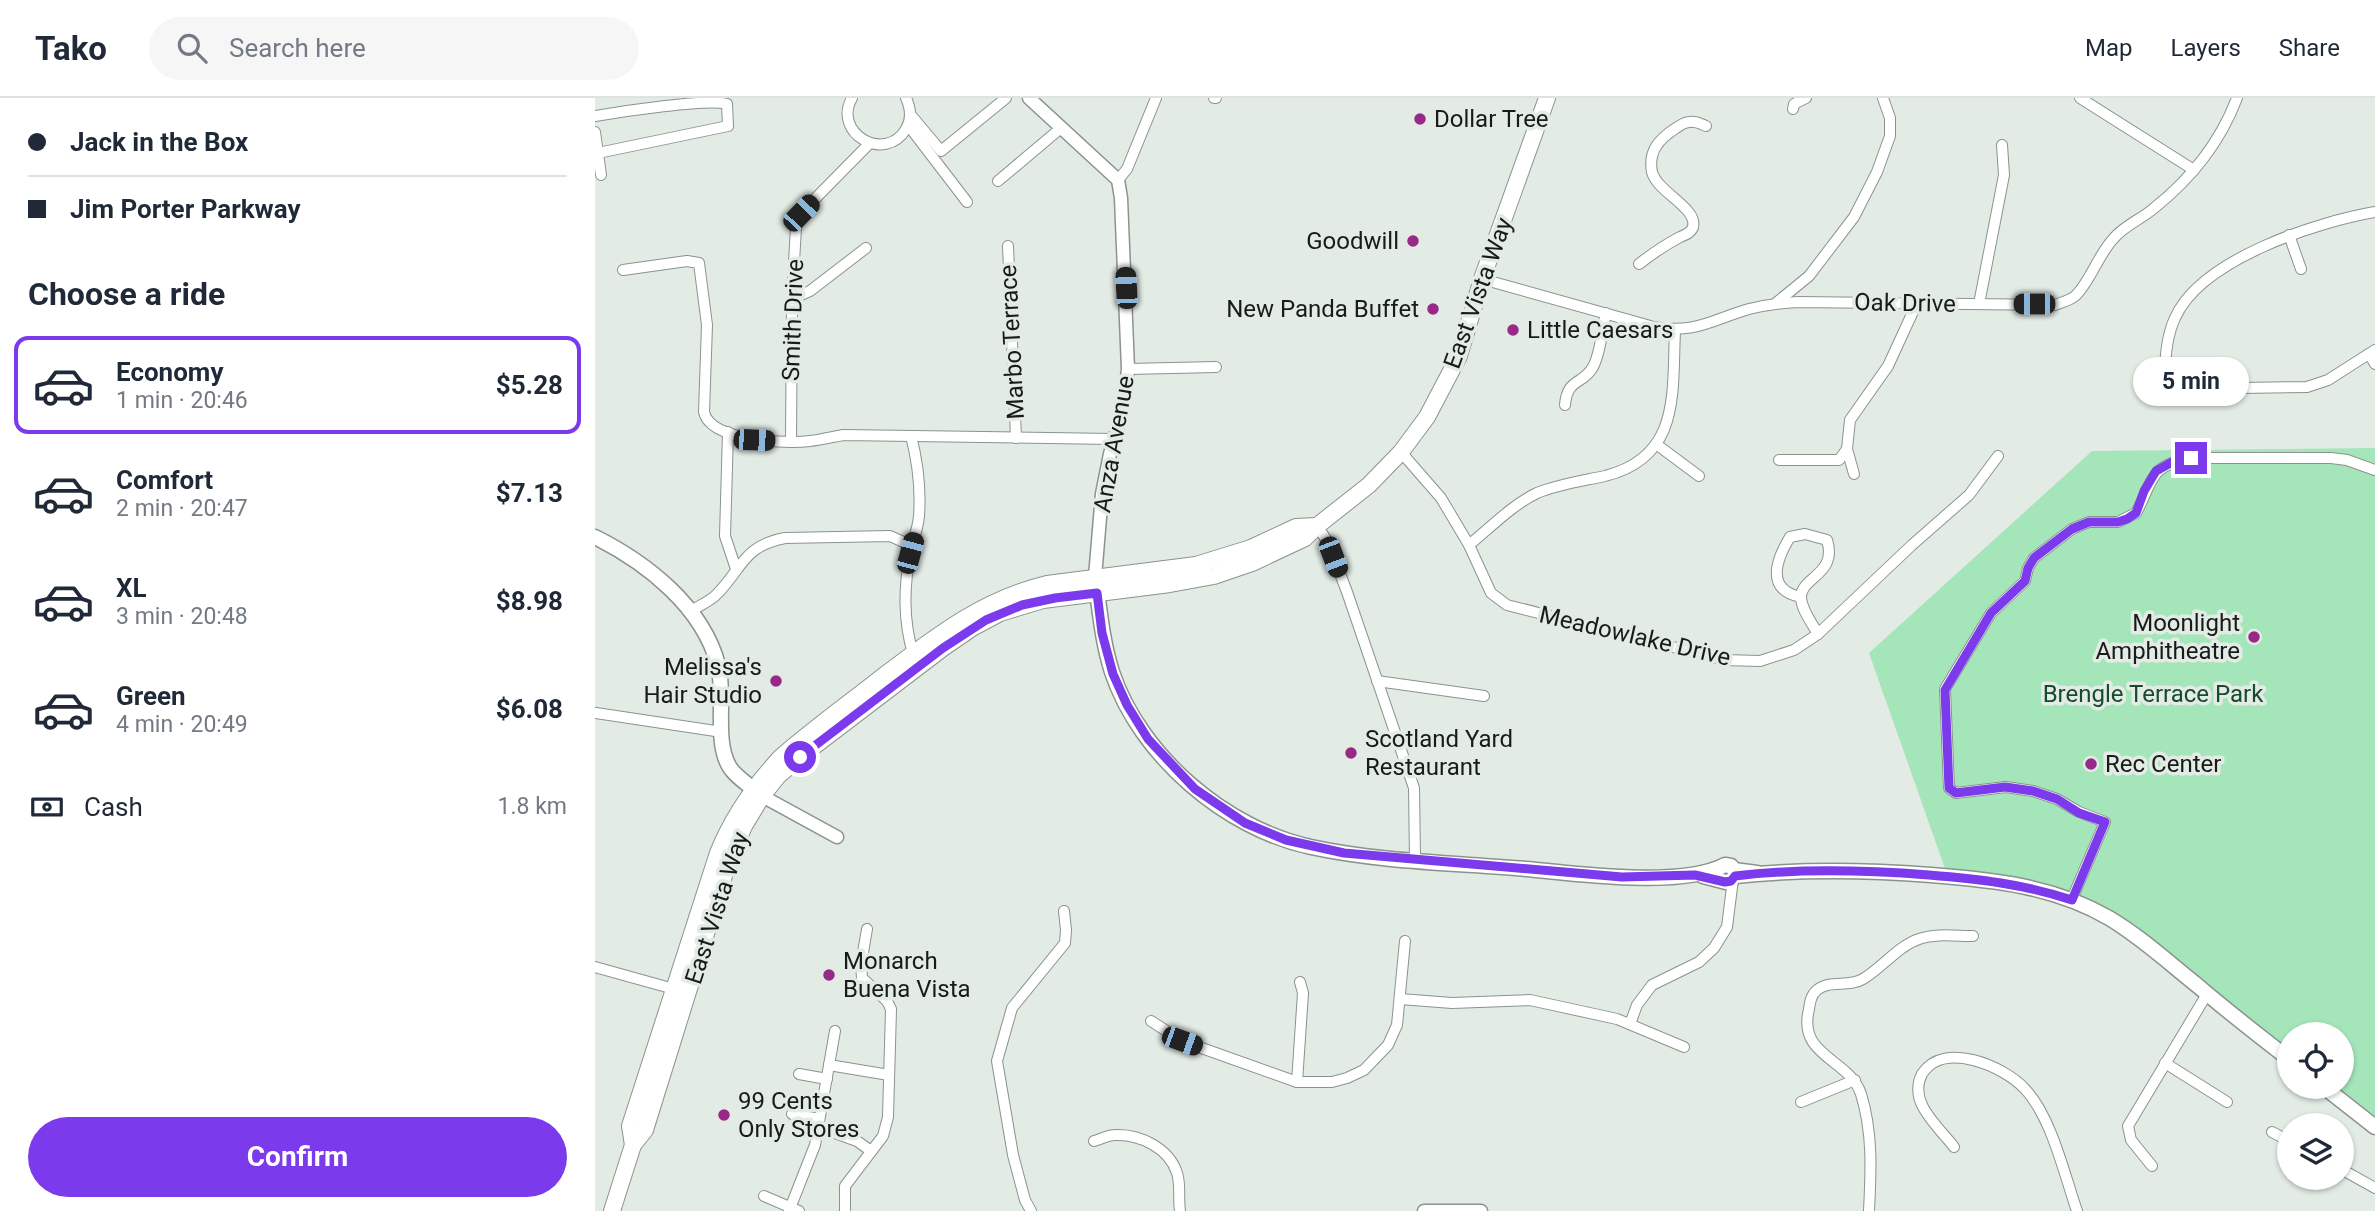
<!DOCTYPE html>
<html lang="en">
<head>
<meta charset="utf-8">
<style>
  :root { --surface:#fff; --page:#f6f6f7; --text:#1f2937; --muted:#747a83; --line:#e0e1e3; --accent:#7c3aed }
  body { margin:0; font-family:Roboto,sans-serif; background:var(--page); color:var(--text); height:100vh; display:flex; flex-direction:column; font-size:26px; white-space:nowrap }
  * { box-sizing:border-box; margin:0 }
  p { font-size:23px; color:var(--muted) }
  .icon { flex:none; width:38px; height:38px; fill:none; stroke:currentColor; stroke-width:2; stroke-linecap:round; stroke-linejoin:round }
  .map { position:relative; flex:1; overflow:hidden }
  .sheet { display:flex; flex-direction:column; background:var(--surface); width:595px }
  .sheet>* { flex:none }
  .guide { display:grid; align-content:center; height:154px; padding:0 28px; background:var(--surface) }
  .controls { position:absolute; left:1682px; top:924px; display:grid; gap:14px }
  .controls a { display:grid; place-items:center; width:77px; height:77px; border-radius:50%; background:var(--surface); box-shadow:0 2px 5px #0004; font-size:35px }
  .end { position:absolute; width:32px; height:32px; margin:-16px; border:9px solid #7c3aed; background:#fff; box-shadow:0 0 0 4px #fff }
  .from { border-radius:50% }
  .bubble { position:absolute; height:49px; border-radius:24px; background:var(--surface); box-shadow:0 2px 5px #0004; font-size:23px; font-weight:700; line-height:49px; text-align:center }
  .car { position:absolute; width:21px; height:42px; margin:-21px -10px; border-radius:9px; box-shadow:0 0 5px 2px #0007; background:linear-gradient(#222 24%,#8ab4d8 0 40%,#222 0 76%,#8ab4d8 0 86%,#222 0) }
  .guide b { display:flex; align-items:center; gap:24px; height:66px; font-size:26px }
  .guide b+b { border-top:2px solid var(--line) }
  .guide i { width:18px; height:18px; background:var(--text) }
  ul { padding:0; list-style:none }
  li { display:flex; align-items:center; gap:21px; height:98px; margin:0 14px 10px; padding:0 14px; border:4px solid transparent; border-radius:14px }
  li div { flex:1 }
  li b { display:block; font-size:26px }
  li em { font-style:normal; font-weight:700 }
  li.current { border-color:var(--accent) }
  li>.icon { width:63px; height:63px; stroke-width:1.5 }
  h2 { padding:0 28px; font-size:32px; line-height:84px }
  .pay { display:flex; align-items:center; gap:18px; height:77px; padding:0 28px; font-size:26px }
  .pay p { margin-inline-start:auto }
  .button { display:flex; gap:14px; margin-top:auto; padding:14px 28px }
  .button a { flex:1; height:80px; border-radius:42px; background:var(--accent); color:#fff; font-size:28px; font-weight:700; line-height:80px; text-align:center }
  header { display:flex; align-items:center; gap:42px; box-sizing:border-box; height:98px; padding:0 35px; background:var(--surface); border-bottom:2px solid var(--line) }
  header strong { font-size:33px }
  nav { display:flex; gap:38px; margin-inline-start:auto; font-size:24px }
  .search { width:490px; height:63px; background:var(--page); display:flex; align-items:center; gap:18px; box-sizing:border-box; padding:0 24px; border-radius:38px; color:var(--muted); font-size:26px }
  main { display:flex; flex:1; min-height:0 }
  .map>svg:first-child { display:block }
</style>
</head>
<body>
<header>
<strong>Tako</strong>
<div class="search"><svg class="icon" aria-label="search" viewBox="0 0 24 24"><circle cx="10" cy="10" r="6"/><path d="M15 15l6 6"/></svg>Search here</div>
<nav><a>Map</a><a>Layers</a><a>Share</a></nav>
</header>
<main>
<section class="sheet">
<div class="guide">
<b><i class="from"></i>Jack in the Box</b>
<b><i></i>Jim Porter Parkway</b>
</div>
<h2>Choose a ride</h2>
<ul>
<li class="current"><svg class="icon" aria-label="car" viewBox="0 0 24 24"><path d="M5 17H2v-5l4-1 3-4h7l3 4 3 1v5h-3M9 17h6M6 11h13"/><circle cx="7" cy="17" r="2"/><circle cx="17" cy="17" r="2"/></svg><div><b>Economy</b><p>1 min · 20:46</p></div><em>$5.28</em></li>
<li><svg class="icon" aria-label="car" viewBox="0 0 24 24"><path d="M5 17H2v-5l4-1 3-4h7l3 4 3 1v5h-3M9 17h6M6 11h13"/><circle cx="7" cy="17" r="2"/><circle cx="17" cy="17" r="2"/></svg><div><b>Comfort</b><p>2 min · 20:47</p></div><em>$7.13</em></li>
<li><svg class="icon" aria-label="car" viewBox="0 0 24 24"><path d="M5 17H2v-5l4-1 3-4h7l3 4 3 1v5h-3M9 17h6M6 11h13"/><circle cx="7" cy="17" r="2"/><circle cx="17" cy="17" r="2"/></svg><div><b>XL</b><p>3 min · 20:48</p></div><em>$8.98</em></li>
<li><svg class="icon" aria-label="car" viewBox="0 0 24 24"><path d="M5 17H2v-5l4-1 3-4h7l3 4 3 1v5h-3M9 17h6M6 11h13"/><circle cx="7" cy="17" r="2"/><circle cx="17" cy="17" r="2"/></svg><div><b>Green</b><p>4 min · 20:49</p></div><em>$6.08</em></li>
</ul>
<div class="pay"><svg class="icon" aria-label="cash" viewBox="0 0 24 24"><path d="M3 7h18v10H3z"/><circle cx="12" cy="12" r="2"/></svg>Cash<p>1.8 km</p></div>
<div class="button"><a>Confirm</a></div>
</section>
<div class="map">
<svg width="1780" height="1113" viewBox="0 0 1780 1113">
  <rect width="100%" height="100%" fill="#e3ebe5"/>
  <polygon fill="#a5e5ba" points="1780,350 1780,1029 1730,989 1746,989 1746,936 1694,936 1694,960 1498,811 1353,779 1274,555 1497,353"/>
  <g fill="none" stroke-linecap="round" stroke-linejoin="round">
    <g stroke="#8c938e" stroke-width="12">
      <g id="minor">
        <path d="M257 0C237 35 290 66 311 31 317 21 316 11 311 0"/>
        <polyline points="619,0 621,0"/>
        <polyline points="1485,0 1599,72"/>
        <polyline points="1198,11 1199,6 1211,0"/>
        <polyline points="315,16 346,53 411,0"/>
        <path d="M0 18C24 14 114 0 132 6L133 28 3 55"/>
        <polyline points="313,27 372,104"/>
        <polyline points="0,34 6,77"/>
        <polyline points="523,82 532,71 561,0"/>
        <polyline points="403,83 466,30"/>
        <path d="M1780 114C1722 124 1606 161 1580 220 1572 237 1570 259 1570 278L1582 291 1712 289 1733 282 1780 252"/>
        <polyline points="1694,137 1706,171"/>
        <polyline points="413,148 421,340"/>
        <path d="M1044 166C1058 155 1070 147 1085 139 1090 137 1096 135 1098 129 1103 110 1062 94 1057 74 1053 53 1064 41 1081 30 1086 27 1089 24 1095 24 1101 23 1106 26 1111 28"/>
        <path d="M28 172 92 163 104 165 112 227 109 314C115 343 191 346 215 343 226 342 237 339 248 337L519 341"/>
        <path d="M887 181 1059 229C1101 236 1116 222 1154 211 1170 207 1186 205 1203 204L1460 207C1467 204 1474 203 1480 198 1494 186 1504 155 1519 140 1530 127 1545 122 1558 111 1596 81 1625 45 1642 0"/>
        <polyline points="197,201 215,193 271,150"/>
        <polyline points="1181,205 1214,178 1259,119 1282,74 1295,38 1295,20 1288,0"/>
        <polyline points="1384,206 1409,77 1407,47"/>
        <polyline points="1774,256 1780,266"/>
        <polyline points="533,271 621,269"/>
        <path d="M970 307C972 280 988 287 998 269 1006 254 1007 231 1011 215"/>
        <polyline points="133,334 130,438 141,471"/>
        <path d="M316 338C323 365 326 390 324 418 323 431 318 442 315 455 309 490 308 521 318 556"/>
        <polyline points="196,343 197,201 201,129 206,115 274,46"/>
        <polyline points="1061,346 1104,378"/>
        <polyline points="1252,351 1259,376"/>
        <polyline points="806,354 846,400 874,447 896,495 912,507 1129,562 1165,563 1199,552 1223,536 1317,447 1374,397 1403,358"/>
        <polyline points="1184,362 1244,362 1252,351 1255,322 1293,268 1322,205"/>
        <polyline points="722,428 733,444 752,494 819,690 820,761"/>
        <path d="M874 447C895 430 917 407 942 395 964 386 987 383 1010 378 1086 359 1077 295 1080 233"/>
        <path d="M1206 499C1170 492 1181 462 1195 439L1210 436 1232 442C1243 477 1205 479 1206 500 1207 513 1217 525 1223 536"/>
        <path d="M96 513C104 508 113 504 120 498 147 472 147 448 190 440L295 438 313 446 315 455"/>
        <polyline points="782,583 889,598"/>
        <polyline points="1,615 127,634"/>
        <path d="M1477 801 1510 724 1484 714 1462 701 1438 693 1411 689 1361 695 1354 690 1350 591 1396 515 1430 483 1433 470 1439 460 1477 431 1494 424H1523L1541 415C1559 382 1553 368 1596 360H1736L1752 362 1780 372"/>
        <polyline points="0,869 79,891"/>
        <polyline points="805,901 857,905 935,902 1022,921 1089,949"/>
        <polyline points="556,923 587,943 702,984 737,984 752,980 769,972 793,947 802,927 810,843"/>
        <polyline points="1035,926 1042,907 1057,887 1104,864 1119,850 1132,829 1138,781"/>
        <polyline points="1570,965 1632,1004"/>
        <polyline points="234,967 294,977"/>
        <polyline points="204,976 232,981"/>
        <polyline points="702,984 708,895 705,884"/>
        <polyline points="1206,1004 1260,982"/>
        <polyline points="197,1016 224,1021"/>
        <polyline points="223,1029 262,1043 276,1053"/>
        <polyline points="1677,1034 1694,1043"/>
        <path d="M499 1043C506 1041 513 1037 520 1037 545 1036 574 1050 582 1075 586 1087 583 1100 585 1113"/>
        <path d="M1359 1049C1349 1036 1334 1022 1327 1007 1322 997 1322 985 1327 976 1348 942 1409 968 1430 991 1457 1020 1469 1076 1482 1113"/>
        <polyline points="1557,1068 1536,1042 1533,1028 1612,896"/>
        <polyline points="1746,1071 1780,1090"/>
        <polyline points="169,1098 204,1113"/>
        <polyline points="194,1113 220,1047 240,933"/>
        <polyline points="250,1113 250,1088 288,1038 293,1019 296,911 292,903 267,880 266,866 272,831"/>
        <polyline points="436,1113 430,1102 418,1057 402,963 417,910 470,845 471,832 469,813"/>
        <path d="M1274 1113C1276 1073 1278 1035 1266 996 1254 960 1202 959 1214 911 1215 904 1216 897 1222 892 1235 881 1253 890 1268 881 1287 870 1303 848 1324 841 1341 835 1361 838 1378 838"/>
      </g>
    </g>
    <g stroke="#8c938e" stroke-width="15">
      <g id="tertiary">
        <polyline points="434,0 523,82 526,100 533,271 529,307 515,356 507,396 500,479"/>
        <polyline points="167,698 242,739"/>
        <polyline points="829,1113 886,1113"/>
      </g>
    </g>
    <g stroke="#8c938e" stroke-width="17">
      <g id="secondary">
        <path d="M0 439C52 465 108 509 123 567 131 597 119 642 134 668 140 679 157 689 166 697"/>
        <path d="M501 486C505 516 508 546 517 574 545 658 631 731 716 749 785 764 861 765 932 771 983 776 1086 790 1130 767L1136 768 1139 772 1162 775"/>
        <path d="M1108 778 1131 784 1136 783 1140 778C1205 771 1271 772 1336 777 1399 782 1459 788 1514 820 1546 839 1574 865 1603 888 1632 913 1663 937 1694 961"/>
        <polyline points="1729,989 1780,1029"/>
      </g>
    </g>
    <g stroke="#8c938e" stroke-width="18">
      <g id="primary">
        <path d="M38 1047 35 1028 123 755C138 718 159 688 186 659 217 632 250 608 282 583 336 542 385 502 452 486L601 467 656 450 701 429 722 428"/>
        <polyline points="17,1113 38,1047 50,1032 133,765 149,728 167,698 183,678 205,659 348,550 377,530 405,515 448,502 575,486 619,478 657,465 710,440 722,428 774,387 806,354 832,319 864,258 887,181 952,0"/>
      </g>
    </g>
    <use href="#minor" stroke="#fff" stroke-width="10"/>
    <use href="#tertiary" stroke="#fff" stroke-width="12"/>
    <use href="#secondary" stroke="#fff" stroke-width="14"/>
    <use href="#primary" stroke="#fff" stroke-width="16"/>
  </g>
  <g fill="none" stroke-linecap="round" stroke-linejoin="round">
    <path stroke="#7c3aed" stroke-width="9" d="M205 659 348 550 391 522 427 507 460 500 502 495 507 535 518 576 532 607 553 641 600 691 650 725 691 742 749 755 1027 779 1100 777 1130 784 1136 783 1140 778C1204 770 1269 772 1334 777 1384 781 1428 786 1477 802L1510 724 1484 715 1462 701 1438 693 1410 689 1361 695 1354 690 1350 592 1396 515 1430 483 1433 470 1439 460 1477 431 1494 424H1523L1532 421 1541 415 1549 393 1561 373 1579 363 1596 360"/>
  </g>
  <g fill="#982988" stroke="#e3ebe5" stroke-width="2.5">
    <circle cx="825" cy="21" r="7"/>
    <circle cx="818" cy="143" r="7"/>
    <circle cx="838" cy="211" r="7"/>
    <circle cx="918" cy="232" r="7"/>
    <circle cx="1659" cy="539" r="7"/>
    <circle cx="181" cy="583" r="7"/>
    <circle cx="756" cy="655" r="7"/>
    <circle cx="1496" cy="666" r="7"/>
    <circle cx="234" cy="877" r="7"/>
    <circle cx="129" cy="1017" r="7"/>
  </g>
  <g text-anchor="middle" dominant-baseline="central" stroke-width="7" stroke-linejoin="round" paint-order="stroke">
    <g font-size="24" fill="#181b19" stroke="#e3ebe5" text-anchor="start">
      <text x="839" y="21">Dollar Tree</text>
      <text x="804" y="143" text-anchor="end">Goodwill</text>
      <text x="824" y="211" text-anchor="end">New Panda Buffet</text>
      <text x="932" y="232">Little Caesars</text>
      <text x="1645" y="525" text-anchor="end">Moonlight<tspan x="1645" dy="28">Amphitheatre</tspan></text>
      <text x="167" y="569" text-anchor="end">Melissa's<tspan x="167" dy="28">Hair Studio</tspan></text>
      <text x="770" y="641">Scotland Yard<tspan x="770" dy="28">Restaurant</tspan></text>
      <text x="1510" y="666">Rec Center</text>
      <text x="248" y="863">Monarch<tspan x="248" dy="28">Buena Vista</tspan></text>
      <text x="143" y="1003">99 Cents<tspan x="143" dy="28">Only Stores</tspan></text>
    </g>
    <g font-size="24" fill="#181b19" stroke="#e3ebe5">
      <text transform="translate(883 195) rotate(-70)">East Vista Way</text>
      <text transform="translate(1310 205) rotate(1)">Oak Drive</text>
      <text transform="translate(198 222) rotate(-88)">Smith Drive</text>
      <text transform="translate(417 244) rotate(-93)">Marbo Terrace</text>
      <text transform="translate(519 346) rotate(-80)">Anza Avenue</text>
      <text transform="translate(1040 538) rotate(13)">Meadowlake Drive</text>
      <text transform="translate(122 810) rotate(-72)">East Vista Way</text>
    </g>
    <g font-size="24" fill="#164b2d" stroke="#e3ebe5">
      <text x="1558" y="596">Brengle Terrace Park</text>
    </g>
  </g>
</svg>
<div class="controls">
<a><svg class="icon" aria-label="locate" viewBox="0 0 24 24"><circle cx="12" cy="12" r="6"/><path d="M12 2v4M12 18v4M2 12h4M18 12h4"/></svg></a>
<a><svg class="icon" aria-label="layers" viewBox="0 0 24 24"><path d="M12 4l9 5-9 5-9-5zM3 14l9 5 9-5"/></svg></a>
</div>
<i class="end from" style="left:205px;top:659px"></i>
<i class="end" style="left:1596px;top:360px"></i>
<div class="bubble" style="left:1538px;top:259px;width:116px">5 min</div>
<i class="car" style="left:206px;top:115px;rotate:44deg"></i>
<i class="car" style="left:531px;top:190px;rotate:357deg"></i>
<i class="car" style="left:1439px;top:206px;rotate:270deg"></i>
<i class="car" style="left:159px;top:342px;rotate:92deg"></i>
<i class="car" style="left:315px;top:455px;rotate:15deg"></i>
<i class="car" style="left:738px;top:459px;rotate:159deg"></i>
<i class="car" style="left:587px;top:943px;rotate:110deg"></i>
</div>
</main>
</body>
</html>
